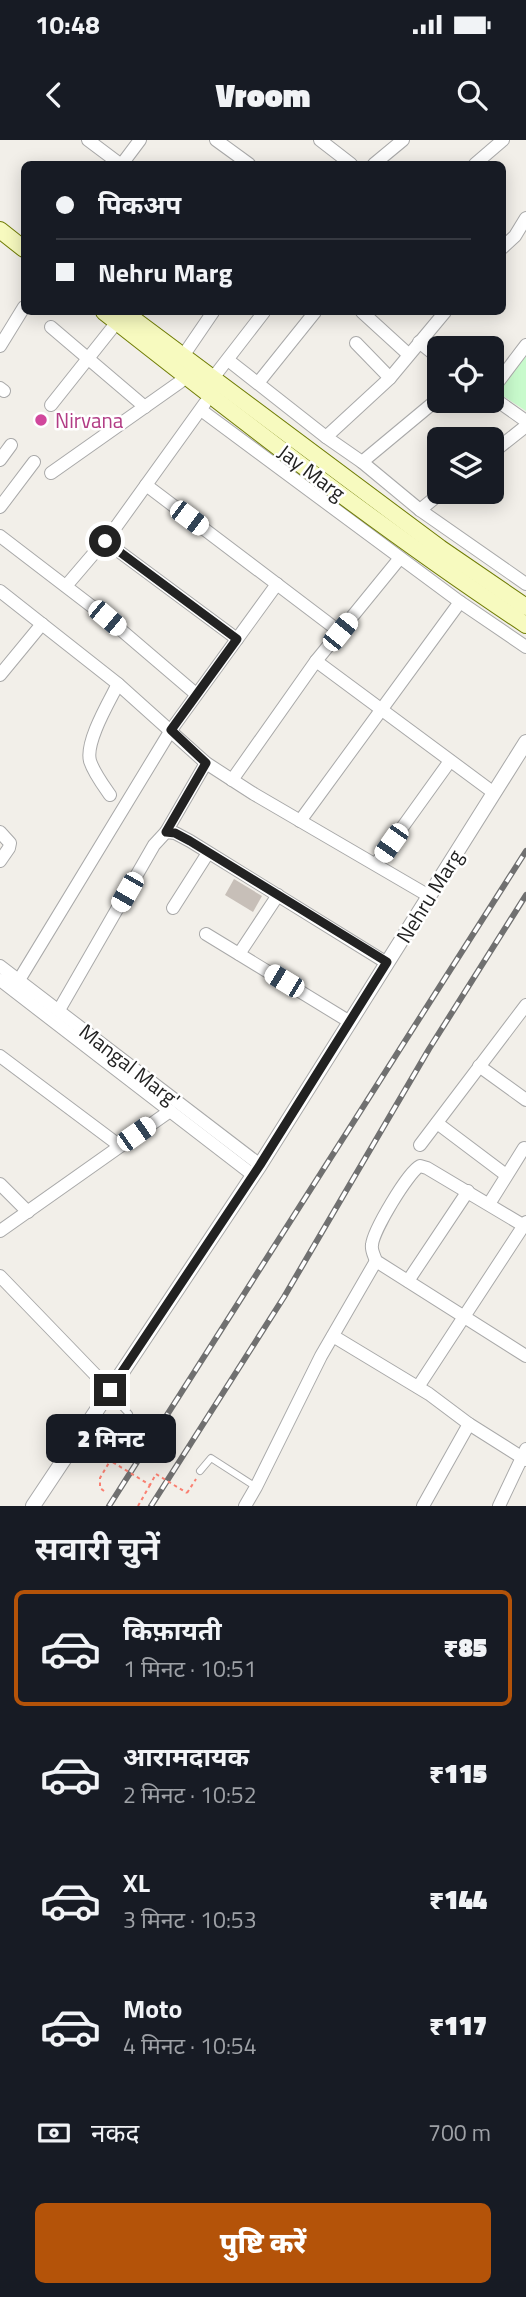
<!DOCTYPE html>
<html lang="hi">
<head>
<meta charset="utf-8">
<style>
  :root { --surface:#171b24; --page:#20242c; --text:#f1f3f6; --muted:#9ea1a6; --line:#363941; --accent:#b45309 }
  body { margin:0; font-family:"Titillium Web","Noto Sans Devanagari",sans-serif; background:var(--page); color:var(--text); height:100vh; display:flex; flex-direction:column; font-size:26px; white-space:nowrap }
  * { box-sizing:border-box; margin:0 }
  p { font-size:23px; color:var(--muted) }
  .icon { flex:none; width:38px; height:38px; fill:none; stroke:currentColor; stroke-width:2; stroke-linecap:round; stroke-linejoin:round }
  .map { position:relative; height:1366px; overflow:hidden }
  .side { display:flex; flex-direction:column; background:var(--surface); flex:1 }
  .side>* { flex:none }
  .hud { position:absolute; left:21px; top:21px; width:485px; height:154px; border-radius:10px; box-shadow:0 4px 18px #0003; display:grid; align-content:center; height:154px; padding:0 35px; background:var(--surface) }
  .buttons { position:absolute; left:427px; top:196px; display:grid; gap:14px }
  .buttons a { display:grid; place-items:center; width:77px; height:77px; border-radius:10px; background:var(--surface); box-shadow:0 4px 18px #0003; font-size:35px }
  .end { position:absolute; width:32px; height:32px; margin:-16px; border:9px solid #222; background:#fff; box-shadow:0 0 0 4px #fff }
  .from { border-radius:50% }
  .bubble { position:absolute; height:49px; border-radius:10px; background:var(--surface); box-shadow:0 4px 18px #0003; font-size:23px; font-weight:800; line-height:49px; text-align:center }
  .car { position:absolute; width:21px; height:42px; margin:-21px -10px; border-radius:9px; box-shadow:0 0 5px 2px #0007; background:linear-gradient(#fff 24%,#345 0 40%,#fff 0 76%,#345 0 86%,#fff 0) }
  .hud b { display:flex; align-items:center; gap:24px; height:66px; font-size:26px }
  .hud b+b { border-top:2px solid var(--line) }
  .hud i { width:18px; height:18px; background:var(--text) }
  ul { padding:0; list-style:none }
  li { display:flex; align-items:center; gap:21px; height:116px; margin:0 14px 10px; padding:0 21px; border:4px solid transparent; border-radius:10px }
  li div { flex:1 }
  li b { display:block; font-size:26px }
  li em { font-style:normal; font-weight:800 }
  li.current { border-color:var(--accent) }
  li>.icon { width:63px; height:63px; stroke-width:1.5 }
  h2 { padding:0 35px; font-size:32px; line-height:84px }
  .pay { display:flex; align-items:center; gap:18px; height:77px; padding:0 35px; font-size:26px }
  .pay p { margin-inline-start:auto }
  .button { display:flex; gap:14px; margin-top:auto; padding:14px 35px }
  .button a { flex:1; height:80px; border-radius:10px; background:var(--accent); color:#fff; font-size:28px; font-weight:800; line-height:80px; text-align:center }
  .status { display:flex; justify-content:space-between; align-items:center; height:49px; padding:0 35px; background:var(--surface); direction:ltr }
  .status svg { height:19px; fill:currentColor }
  header { display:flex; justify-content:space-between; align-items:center; height:91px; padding:0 35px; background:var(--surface); font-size:32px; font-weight:800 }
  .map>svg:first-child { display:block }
</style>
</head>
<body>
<div class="status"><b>10:48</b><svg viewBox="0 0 49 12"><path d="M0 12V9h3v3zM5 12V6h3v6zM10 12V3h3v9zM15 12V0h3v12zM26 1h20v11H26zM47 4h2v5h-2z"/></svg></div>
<header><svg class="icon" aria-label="back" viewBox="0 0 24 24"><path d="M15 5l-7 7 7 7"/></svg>Vroom<svg class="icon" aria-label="search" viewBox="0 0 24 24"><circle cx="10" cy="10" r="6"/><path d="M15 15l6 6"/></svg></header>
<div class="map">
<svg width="526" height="1366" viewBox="0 0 526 1366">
  <rect width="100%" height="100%" fill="#f2efe9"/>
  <polygon fill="#c8facc" points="526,216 526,271 497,252"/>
  <polygon fill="#c7bfb8" points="234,739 262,756 253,772 225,755"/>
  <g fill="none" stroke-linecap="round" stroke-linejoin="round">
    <g stroke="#a9a9a9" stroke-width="8">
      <g id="service">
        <polyline points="111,1251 115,1259 129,1274 115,1294"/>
        <polyline points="200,1331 211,1318 256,1347"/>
      </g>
    </g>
    <g stroke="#a9a9a9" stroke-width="14">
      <g id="minor">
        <polyline points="88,0 120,24"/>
        <polyline points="216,0 249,24"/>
        <polyline points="320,0 351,24"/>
        <polyline points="122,24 140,0"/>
        <polyline points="374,24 403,0"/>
        <polyline points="475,24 503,0"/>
        <polyline points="502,108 515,96 526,78"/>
        <polyline points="362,172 408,214"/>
        <polyline points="51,187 145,267"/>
        <polyline points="419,202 439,218"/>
        <polyline points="356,203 390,238"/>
        <polyline points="0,206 24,167"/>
        <polyline points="183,216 213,172"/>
        <polyline points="228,220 326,297 362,322 420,370 526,444"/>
        <polyline points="213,238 264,172"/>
        <polyline points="258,243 315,172"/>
        <polyline points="0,248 4,251"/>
        <polyline points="492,250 526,205"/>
        <polyline points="492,257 526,281"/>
        <polyline points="51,265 117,182"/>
        <polyline points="201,270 460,462 526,507"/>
        <polyline points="326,297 390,238 445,172"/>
        <polyline points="492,313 526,286"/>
        <polyline points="0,320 11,305"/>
        <polyline points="362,322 439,258"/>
        <polyline points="51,333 180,242 187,235"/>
        <polyline points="146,345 340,492"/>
        <polyline points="0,367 34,322"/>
        <polyline points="420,370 442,352"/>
        <polyline points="0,396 107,478 196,554"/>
        <polyline points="105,401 237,499"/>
        <polyline points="66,446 113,391 205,263"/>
        <polyline points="0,451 118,544 206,623 254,654 429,756"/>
        <polyline points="316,521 494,653"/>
        <polyline points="0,535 42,484"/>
        <polyline points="232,640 316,521 400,418"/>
        <path d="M110 655C103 645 94 633 90 621 85 602 109 562 118 544"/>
        <polyline points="300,681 460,462"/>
        <polyline points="0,692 10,703 9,708 0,721"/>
        <polyline points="166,692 206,623"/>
        <polyline points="376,724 450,621"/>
        <polyline points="173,768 208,713"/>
        <polyline points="206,794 350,882"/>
        <polyline points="239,814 278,755"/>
        <polyline points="0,826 260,1025"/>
        <polyline points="0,840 253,1035"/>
        <polyline points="19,840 171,590 277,444"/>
        <polyline points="59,870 154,705 166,692 175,693 190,701 387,823"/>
        <polyline points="0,916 120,1006"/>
        <polyline points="479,926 526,960"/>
        <polyline points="437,983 506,1035"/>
        <polyline points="420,1005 526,865"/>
        <polyline points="0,1044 28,1072"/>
        <polyline points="489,1064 524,1008"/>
        <path d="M526 1087 427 1028 420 1026C408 1032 373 1091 372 1105 371 1110 374 1115 376 1121L526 1216"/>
        <polyline points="0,1091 170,971"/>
        <polyline points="0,1136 110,1250"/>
        <polyline points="408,1141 468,1051"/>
        <polyline points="333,1196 429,1254 469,1284 526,1320"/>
        <polyline points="418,1247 526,1082"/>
        <polyline points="245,1366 256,1347 321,1216 376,1121"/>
        <polyline points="423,1366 469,1284"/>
        <polyline points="499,1366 526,1309"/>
      </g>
    </g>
    <g stroke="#a9a9a9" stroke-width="16">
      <polyline id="tertiary" points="33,1366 260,1025 526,602"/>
    </g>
    <g stroke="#707d05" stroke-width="18">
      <g id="secondary">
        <polyline points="0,90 24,109"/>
        <path d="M104 172C241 280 380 388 526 485"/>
        <polyline points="124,172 440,408 526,467"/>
      </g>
    </g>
    <g stroke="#fa8072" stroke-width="2" stroke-dasharray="3.5 3.5" stroke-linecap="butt">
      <polyline points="101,1315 111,1300"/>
      <polyline points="104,1351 100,1348 100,1338 110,1321"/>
      <polyline points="187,1353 196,1339"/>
      <polyline points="138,1366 150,1345"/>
    </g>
    <use href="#service" stroke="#fff" stroke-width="6"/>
    <use href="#minor" stroke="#fff" stroke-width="12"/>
    <use href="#tertiary" stroke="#fff" stroke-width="14"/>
    <use href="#secondary" stroke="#f7fabf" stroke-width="16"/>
    <g stroke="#707070" stroke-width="6">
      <g id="rail">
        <polyline points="109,1366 526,711"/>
        <polyline points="151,1366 284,1157 429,909 526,755"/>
      </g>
    </g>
    <use href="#rail" stroke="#fff" stroke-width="3.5" stroke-dasharray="10" stroke-linecap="butt"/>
    <polyline stroke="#fa8072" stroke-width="2" stroke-dasharray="3.5 3.5" stroke-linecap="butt" points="101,1315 150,1345 156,1334 187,1353"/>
  </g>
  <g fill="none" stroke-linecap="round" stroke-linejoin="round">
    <polyline stroke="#222" stroke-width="9" points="105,401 237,499 171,590 206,623 166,692 175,693 190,701 387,822 260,1025 110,1250"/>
  </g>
  <circle fill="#d1479c" stroke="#fff" stroke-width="2.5" cx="41" cy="280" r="7"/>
  <g text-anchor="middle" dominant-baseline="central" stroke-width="5" stroke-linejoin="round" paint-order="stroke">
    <g font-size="21" fill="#b23c85" stroke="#fff" text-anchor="start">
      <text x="55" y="280">Nirvana</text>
    </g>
    <g font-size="21" fill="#222" stroke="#fff">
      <text transform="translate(312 332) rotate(37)">Jay Marg</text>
      <text transform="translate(429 756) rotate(-58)">Nehru Marg</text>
      <text transform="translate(130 925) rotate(38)">Mangal Marg'</text>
    </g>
  </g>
</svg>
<div class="buttons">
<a><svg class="icon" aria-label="locate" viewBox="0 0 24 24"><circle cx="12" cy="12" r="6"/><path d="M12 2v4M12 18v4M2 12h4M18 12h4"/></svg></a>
<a><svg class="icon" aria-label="layers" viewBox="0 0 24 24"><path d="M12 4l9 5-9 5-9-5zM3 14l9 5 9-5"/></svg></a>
</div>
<i class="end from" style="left:105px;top:401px"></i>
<i class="end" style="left:110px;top:1250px"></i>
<div class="bubble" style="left:46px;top:1274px;width:130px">2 मिनट</div>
<i class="car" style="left:189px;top:378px;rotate:127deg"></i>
<i class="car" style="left:107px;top:478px;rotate:130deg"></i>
<i class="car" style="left:340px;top:492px;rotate:39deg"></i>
<i class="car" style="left:391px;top:703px;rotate:215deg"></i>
<i class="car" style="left:127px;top:752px;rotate:210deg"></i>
<i class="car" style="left:284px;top:841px;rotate:301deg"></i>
<i class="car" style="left:136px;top:994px;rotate:55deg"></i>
<div class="hud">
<b><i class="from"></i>पिकअप</b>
<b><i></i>Nehru Marg</b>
</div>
</div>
<section class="side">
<h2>सवारी चुनें</h2>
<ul>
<li class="current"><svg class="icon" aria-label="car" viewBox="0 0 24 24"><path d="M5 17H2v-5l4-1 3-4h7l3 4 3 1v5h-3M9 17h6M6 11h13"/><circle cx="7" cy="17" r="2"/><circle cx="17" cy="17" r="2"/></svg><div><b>किफ़ायती</b><p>1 मिनट · 10:51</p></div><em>₹85</em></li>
<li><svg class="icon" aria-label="car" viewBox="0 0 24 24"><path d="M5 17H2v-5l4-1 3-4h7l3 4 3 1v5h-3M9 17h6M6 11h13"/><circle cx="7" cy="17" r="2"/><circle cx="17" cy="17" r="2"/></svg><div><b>आरामदायक</b><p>2 मिनट · 10:52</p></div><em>₹115</em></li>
<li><svg class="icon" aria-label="car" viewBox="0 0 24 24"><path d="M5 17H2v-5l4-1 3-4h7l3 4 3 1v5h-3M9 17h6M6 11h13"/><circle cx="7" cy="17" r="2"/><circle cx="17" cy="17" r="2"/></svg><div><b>XL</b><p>3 मिनट · 10:53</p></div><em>₹144</em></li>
<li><svg class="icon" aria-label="car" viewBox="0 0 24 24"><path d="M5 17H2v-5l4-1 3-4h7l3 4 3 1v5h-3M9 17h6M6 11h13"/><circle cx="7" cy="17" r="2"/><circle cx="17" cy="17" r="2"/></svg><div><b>Moto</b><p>4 मिनट · 10:54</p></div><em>₹117</em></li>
</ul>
<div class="pay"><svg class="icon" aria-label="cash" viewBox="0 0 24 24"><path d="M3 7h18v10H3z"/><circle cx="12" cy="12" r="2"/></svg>नकद<p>700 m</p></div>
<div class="button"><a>पुष्टि करें</a></div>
</section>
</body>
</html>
